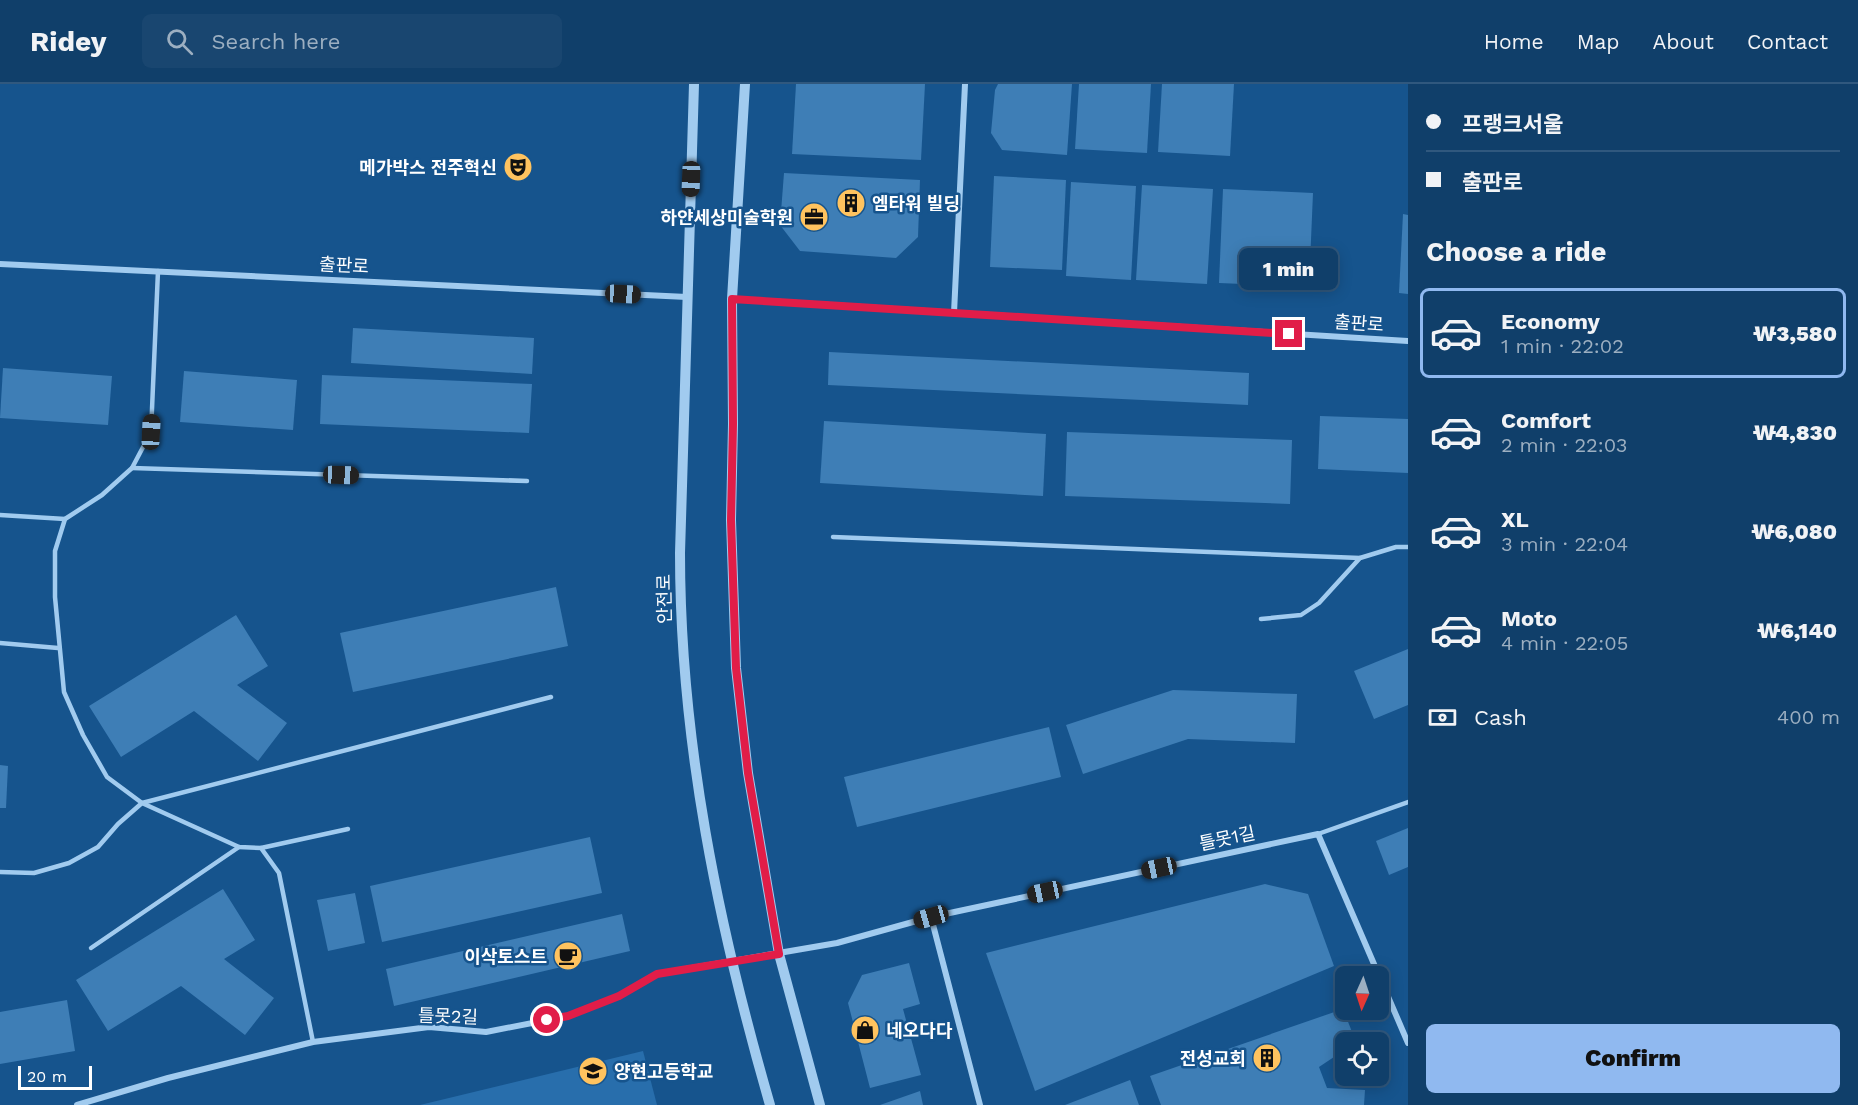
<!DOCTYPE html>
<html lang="en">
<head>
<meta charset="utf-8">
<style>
  :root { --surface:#103f6a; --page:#194670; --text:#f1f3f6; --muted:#9cafc1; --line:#30587e; --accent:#90b9f0 }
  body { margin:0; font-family:"Work Sans","Noto Sans KR",sans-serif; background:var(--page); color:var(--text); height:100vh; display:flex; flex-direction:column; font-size:22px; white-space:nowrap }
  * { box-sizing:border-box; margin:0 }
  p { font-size:20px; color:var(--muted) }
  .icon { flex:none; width:33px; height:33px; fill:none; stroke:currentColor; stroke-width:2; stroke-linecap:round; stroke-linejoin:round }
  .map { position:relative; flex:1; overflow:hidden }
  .panel { display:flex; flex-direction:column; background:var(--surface); width:450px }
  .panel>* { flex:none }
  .banner { display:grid; align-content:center; height:132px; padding:0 18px; background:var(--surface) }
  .needle { width:39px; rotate:183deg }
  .controls { position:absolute; left:1335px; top:882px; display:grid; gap:12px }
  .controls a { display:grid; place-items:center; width:54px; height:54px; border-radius:9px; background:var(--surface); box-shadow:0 3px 15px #0003,0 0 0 2px var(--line); font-size:30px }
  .scale { position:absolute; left:18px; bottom:15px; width:74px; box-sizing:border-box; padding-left:6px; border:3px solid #fff; border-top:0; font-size:16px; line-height:21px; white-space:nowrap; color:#fff; -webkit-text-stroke:4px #16548d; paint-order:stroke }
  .end { position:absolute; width:27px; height:27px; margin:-14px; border:8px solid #e11d48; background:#fff; box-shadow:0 0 0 3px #fff }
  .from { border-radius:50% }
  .bubble { position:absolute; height:42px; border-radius:9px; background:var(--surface); box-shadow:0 3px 15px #0003,0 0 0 2px var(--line); font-size:20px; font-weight:800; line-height:42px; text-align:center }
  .car { position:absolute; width:18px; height:36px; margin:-18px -9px; border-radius:8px; box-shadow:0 0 4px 2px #0007; background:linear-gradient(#222 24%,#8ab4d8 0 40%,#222 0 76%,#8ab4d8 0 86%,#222 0) }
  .banner b { display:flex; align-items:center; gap:21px; height:57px; font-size:22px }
  .banner b+b { border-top:2px solid var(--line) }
  .banner i { width:15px; height:15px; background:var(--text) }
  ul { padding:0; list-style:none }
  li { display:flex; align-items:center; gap:18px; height:90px; margin:0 12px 9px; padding:0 6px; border:3px solid transparent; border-radius:9px }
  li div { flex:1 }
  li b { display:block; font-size:22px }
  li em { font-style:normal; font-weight:800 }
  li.selected { border-color:var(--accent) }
  li>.icon { width:54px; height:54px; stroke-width:1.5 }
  h2 { padding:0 18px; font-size:27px; line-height:72px }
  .pay { display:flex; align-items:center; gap:15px; height:66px; padding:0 18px; font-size:22px }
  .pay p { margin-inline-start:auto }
  .primary-button { display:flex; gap:12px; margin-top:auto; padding:12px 18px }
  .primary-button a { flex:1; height:69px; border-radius:9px; background:var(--accent); color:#111; font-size:24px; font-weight:800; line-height:69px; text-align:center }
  header { display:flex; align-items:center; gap:36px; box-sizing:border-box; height:84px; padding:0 30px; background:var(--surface); border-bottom:2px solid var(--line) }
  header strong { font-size:28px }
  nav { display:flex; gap:33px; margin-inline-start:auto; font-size:21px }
  .search { width:420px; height:54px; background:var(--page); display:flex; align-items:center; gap:15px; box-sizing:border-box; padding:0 21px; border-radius:9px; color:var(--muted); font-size:22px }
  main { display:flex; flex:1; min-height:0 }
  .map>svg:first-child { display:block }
</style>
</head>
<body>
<header>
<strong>Ridey</strong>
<div class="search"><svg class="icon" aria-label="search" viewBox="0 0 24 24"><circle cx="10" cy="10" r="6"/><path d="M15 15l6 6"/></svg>Search here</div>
<nav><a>Home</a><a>Map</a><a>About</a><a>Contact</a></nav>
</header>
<main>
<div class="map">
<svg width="1408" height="1021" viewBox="0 0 1408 1021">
  <rect width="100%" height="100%" fill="#16548d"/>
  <polygon fill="#286eac" points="643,967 657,1021 420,1021"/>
  <g fill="#3e7eb6">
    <polygon points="796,0 925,0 921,76 792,70"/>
    <polygon points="998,0 1072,0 1067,71 1002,66 991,49 995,6"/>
    <polygon points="1079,0 1151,0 1147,69 1075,65"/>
    <polygon points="1162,0 1234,0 1230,72 1158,68"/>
    <polygon points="784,89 920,96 918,153 896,174 800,167 780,141"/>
    <polygon points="994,92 1066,96 1062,186 990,183"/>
    <polygon points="1071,98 1136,102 1131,196 1066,192"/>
    <polygon points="1142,101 1213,105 1207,200 1136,196"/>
    <polygon points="1223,105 1313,109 1309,203 1219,199"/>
    <polygon points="1403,130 1408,131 1408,210 1399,209"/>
    <polygon points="353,244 534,254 532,290 351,279"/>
    <polygon points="829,268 1249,289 1248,321 828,301"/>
    <polygon points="3,284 112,292 108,341 0,334"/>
    <polygon points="184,287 297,296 293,346 180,338"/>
    <polygon points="322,291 532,300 529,349 320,340"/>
    <polygon points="1320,332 1408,335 1408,389 1318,385"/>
    <polygon points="824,337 1046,350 1043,412 820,399"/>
    <polygon points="1067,348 1292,356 1290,420 1065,412"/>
    <polygon points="556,503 568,562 353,608 340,549"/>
    <polygon points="236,531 268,582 237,601 287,639 258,677 194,627 121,673 89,622"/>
    <polygon points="1408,565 1408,621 1374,635 1354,587"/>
    <polygon points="1173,606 1297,610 1295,659 1188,655 1083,690 1066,641"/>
    <polygon points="1049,643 1061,693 857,743 844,693"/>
    <polygon points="0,681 8,682 6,724 0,724"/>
    <polygon points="1408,744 1408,783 1389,791 1376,757"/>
    <polygon points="590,753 602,809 382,858 370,802"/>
    <polygon points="1265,800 1308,810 1334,882 1035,1007 986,869"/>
    <polygon points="223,805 255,856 224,875 274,914 245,951 181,902 108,947 76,896"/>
    <polygon points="355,809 365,859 328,867 317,816"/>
    <polygon points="622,830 630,867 394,922 386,885"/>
    <polygon points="909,879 920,920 903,925 921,991 870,1004 848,919 862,891"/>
    <polygon points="67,916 75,967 0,980 0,928"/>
    <polygon points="1343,925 1356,958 1346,958 1346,965 1319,983 1327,1004 1365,1006 1364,1021 1161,1021 1150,992"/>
    <polygon points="1130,996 1139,1021 1065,1021"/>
    <polygon points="920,1007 923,1021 880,1021"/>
  </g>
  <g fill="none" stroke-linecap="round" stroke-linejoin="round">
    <g stroke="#a1cbef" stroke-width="4.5">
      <polyline points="158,187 151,348 132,384 102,411 65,435 55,467 55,513 64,608 83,651 107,693 142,719 186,739 239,763 261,764 279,789 313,958"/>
      <polyline points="132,384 527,397"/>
      <polyline points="0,431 65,435"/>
      <polyline points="833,453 1360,474"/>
      <polyline points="1261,535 1301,531 1319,519 1360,474 1396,463 1408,463"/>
      <polyline points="0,559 58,564"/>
      <polyline points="1318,750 1408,718"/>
      <polyline points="261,764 348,745"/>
      <polyline points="0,788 34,789 69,779 98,763 118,740 142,719 551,613"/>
      <polyline points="91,864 239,763"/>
    </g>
    <g stroke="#a1cbef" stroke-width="6">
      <polyline points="0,180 687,213"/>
      <polyline points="732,215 1408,257"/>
      <polyline points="954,229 965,0"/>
      <polyline points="931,833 980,1021"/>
      <polyline points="77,1021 168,994 313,958 429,943 486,948 568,932 619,912 657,890 837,859 931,833 1318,750 1408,959"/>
    </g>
    <g stroke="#a1cbef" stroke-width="10">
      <path d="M694 0 680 469C680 657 718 841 770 1021"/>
      <polyline points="745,0 732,215 733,340 731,436 736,584 748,689 779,870 820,1021"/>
    </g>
  </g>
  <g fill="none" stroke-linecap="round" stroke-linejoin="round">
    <polyline stroke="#e11d48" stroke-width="8" points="547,936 568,932 619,912 657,890 779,870 748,689 736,584 731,436 733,340 732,215 1289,250"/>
  </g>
  <defs>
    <g id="theatre-disc" transform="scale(1.5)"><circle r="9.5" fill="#ffc35f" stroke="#16548d"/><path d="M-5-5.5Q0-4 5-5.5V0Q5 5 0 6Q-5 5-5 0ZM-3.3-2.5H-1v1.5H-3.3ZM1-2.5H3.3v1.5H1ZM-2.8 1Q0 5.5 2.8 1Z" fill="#111"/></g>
    <g id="building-disc" transform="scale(1.5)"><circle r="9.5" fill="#ffc35f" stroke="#16548d"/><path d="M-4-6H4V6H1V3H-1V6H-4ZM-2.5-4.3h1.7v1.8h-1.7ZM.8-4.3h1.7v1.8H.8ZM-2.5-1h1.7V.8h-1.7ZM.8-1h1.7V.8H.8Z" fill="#111"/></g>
    <g id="office-disc" transform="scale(1.5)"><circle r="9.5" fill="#ffc35f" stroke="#16548d"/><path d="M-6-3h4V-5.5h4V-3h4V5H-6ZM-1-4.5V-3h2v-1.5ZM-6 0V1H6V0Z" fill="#111"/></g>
    <g id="cafe-disc" transform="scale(1.5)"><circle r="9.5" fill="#ffc35f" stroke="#16548d"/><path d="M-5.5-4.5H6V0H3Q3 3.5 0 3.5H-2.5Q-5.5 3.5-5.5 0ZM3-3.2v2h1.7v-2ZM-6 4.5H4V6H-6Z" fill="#111"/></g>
    <g id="shop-disc" transform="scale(1.5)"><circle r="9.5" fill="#ffc35f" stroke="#16548d"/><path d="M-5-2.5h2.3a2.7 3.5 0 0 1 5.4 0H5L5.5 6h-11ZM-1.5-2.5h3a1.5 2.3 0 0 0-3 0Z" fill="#111"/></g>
    <g id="school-disc" transform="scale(1.5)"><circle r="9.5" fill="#ffc35f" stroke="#16548d"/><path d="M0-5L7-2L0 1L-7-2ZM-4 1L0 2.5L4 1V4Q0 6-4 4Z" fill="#111"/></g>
  </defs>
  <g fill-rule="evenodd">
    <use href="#theatre-disc" x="518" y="83"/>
    <use href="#building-disc" x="851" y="119"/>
    <use href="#office-disc" x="814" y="133"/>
    <use href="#cafe-disc" x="568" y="872"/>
    <use href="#shop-disc" x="865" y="946"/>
    <use href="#building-disc" x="1267" y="974"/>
    <use href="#school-disc" x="593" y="987"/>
  </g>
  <g text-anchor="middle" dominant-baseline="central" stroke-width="5" stroke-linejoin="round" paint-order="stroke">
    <g font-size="18" font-weight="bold" fill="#fff" stroke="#16548d" text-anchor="end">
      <text x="497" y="83">메가박스 전주혁신</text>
      <text x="872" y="119" text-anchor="start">엠타워 빌딩</text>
      <text x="793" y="133">하얀세상미술학원</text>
      <text x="547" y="872">이삭토스트</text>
      <text x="886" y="946" text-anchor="start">네오다다</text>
      <text x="1246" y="974">전성교회</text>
      <text x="614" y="987" text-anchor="start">양현고등학교</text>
    </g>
    <g font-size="18" fill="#fff" stroke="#16548d">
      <text transform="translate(344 181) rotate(3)">출판로</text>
      <text transform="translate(1359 239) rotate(4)">출판로</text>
      <text transform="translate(664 515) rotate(-91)">안전로</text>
      <text transform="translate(1227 754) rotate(-12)">틀못1길</text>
      <text transform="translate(448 932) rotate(2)">틀못2길</text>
    </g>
  </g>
</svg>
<div class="controls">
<a><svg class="needle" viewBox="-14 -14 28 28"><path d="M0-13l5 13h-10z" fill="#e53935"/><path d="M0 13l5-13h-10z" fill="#9cafc1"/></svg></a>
<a><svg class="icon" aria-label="locate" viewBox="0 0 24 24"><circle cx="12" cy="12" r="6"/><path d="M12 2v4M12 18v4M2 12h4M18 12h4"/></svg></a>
</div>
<div class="scale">20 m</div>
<i class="end from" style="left:547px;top:936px"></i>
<i class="end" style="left:1289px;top:250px"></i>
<div class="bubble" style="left:1239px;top:164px;width:99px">1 min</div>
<i class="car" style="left:691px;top:95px;rotate:182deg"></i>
<i class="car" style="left:623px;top:210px;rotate:93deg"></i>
<i class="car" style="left:151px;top:348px;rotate:3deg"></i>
<i class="car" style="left:341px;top:391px;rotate:92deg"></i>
<i class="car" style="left:1159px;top:784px;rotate:258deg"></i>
<i class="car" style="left:1045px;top:808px;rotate:258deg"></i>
<i class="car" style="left:931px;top:833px;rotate:254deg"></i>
</div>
<section class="panel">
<div class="banner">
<b><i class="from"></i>프랭크서울</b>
<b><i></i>출판로</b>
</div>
<h2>Choose a ride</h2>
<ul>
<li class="selected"><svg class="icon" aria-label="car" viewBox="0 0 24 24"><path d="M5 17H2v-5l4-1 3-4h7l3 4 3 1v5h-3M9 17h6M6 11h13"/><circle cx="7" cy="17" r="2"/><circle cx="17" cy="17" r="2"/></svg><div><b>Economy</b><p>1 min · 22:02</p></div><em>₩3,580</em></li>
<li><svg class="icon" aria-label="car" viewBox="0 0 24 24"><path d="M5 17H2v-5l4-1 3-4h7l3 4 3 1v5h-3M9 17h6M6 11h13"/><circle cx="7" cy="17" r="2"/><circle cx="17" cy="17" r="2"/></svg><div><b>Comfort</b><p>2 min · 22:03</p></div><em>₩4,830</em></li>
<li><svg class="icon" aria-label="car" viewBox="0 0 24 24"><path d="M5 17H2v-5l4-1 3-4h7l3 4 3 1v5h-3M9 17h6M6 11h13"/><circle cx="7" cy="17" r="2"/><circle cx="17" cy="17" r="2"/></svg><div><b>XL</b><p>3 min · 22:04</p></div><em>₩6,080</em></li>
<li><svg class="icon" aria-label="car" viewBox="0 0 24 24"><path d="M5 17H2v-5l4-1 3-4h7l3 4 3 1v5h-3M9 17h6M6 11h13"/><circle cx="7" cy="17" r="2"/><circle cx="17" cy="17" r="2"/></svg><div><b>Moto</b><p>4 min · 22:05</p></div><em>₩6,140</em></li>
</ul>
<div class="pay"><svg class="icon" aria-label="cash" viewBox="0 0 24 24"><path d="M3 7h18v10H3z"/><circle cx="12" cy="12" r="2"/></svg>Cash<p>400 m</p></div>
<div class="primary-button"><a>Confirm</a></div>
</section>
</main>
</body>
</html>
